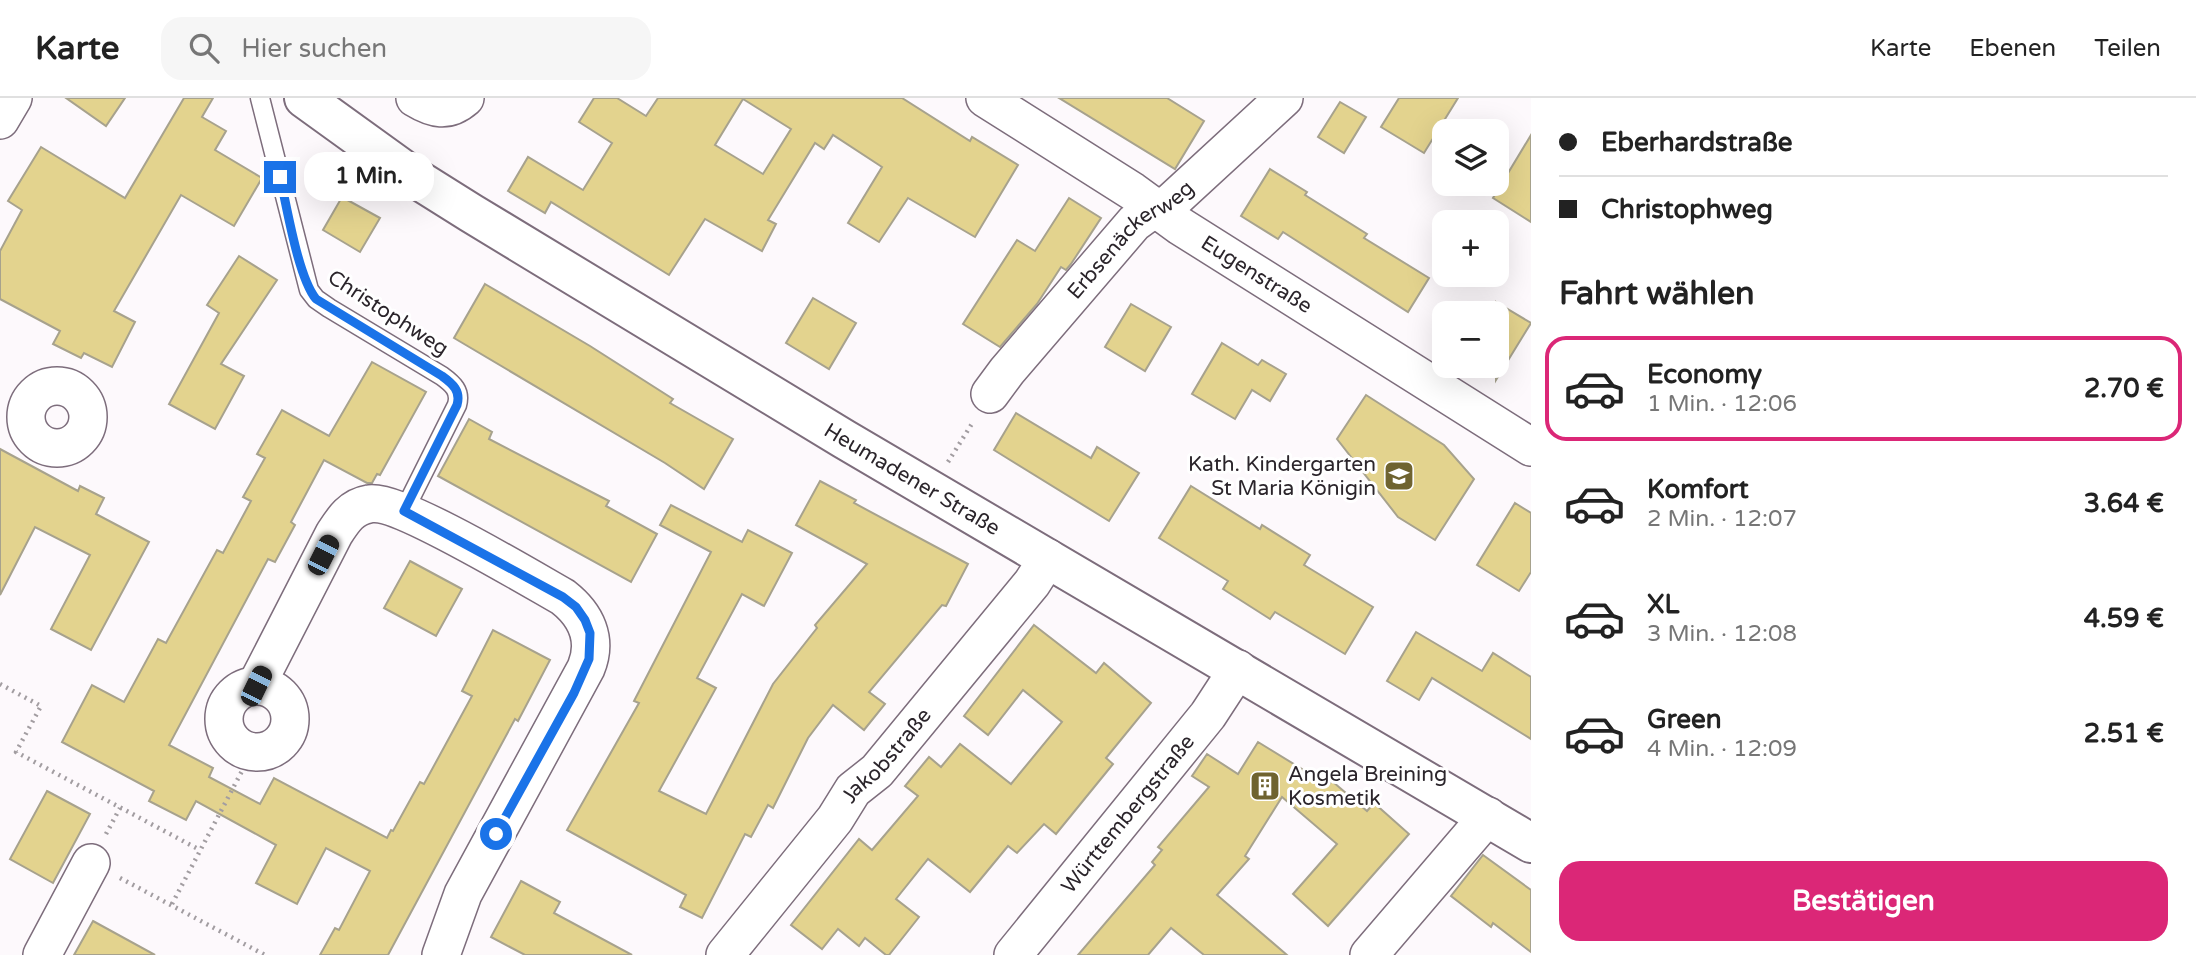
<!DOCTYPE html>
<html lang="de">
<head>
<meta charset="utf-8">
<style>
  :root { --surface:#fff; --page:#f6f6f6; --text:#222; --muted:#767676; --line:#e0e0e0; --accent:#db2777 }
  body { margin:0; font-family:"Varela Round",sans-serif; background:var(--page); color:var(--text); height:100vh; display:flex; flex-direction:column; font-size:26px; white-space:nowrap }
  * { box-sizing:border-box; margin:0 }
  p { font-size:23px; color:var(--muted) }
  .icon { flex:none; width:38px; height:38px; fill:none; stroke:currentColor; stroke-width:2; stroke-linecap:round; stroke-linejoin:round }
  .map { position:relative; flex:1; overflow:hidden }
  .sheet { display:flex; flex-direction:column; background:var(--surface); width:665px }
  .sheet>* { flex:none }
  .guide { display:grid; align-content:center; height:154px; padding:0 28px; background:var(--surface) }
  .buttons { position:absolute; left:1432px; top:21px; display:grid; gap:14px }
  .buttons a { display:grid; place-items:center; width:77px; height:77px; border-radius:14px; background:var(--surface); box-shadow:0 7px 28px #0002; font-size:35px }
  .end { position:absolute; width:32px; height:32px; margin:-16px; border:9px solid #1a73e8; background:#fff; box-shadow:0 0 0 4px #fff }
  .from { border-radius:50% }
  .bubble { position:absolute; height:49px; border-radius:21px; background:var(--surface); box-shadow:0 7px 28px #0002; font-size:23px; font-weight:800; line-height:49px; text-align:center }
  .car { position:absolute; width:21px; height:42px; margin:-21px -10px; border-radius:9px; box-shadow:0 0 5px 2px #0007; background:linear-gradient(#222 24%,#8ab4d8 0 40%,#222 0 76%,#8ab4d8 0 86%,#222 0) }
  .guide b { display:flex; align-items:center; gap:24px; height:66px; font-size:26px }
  .guide b+b { border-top:2px solid var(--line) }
  .guide i { width:18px; height:18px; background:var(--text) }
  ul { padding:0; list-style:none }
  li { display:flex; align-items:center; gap:21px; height:105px; margin:0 14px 10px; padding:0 14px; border:4px solid transparent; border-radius:21px }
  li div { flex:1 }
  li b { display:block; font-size:26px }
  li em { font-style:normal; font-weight:800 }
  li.selected { border-color:var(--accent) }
  li>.icon { width:63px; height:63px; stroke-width:1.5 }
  h2 { padding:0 28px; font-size:32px; line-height:84px }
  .button { display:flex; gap:14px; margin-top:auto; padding:14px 28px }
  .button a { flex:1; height:80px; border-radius:21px; background:var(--accent); color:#fff; font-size:28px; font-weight:800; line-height:80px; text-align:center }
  header { display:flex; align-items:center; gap:42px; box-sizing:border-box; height:98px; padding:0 35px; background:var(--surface); border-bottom:2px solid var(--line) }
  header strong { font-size:33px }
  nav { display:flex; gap:38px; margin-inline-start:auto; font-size:24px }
  .search { width:490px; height:63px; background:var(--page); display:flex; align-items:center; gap:18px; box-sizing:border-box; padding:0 24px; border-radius:21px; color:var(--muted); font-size:26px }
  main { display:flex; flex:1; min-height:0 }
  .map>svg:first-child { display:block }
</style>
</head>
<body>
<header>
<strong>Karte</strong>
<div class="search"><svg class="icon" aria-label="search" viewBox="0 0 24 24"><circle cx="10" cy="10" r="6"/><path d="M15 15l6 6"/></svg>Hier suchen</div>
<nav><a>Karte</a><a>Ebenen</a><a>Teilen</a></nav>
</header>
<main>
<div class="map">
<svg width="1531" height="857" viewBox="0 0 1531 857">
  <rect width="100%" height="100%" fill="#fdf9fc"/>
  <g fill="#e3d38e" stroke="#a7a28d" stroke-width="2" fill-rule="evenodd">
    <polygon points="66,0 125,0 106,28"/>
    <polygon points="184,0 213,0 202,19 226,33 215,52 262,80 234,128 181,97 114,213 135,224 112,269 84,255 81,260 53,246 60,233 0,201 0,153 22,112 8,103 41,49 125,100"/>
    <path d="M594 0H617L646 18 658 0H902L970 43 972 39 1018 67 975 139 908 100 879 144 848 125 882 69 833 37 824 51 815 45 768 122 776 126 762 153 705 121 669 177 551 104 545 115 508 93 528 59 583 92 612 45 579 24ZM743 1 791 31 763 76 715 47Z"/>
    <polygon points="1059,0 1167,0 1204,23 1175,71"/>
    <polygon points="1399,0 1458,0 1424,55 1381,29"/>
    <polygon points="1340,4 1366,19 1344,55 1318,39"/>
    <polygon points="1531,37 1531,124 1493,100"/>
    <polygon points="1270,71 1307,94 1305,97 1367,136 1364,140 1429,180 1408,214 1283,134 1278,141 1241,118"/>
    <polygon points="342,99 380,120 360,154 323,132"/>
    <polygon points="1069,100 1101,120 1071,166 1066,172 1061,169 1037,206 1000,249 963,226 1017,142 1035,153"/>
    <polygon points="239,158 277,182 221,266 244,278 215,331 169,306 219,215 207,207"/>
    <polygon points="485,186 590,248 673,301 670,305 733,341 704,391 665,365 454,240"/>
    <polygon points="813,200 856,225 829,271 786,245"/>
    <polygon points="1496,204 1531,225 1496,282"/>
    <polygon points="1131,206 1171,229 1145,273 1105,249"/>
    <polygon points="1222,245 1258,267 1262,262 1286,276 1270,303 1252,292 1235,321 1192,296"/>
    <polygon points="372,264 426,294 380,377 377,376 372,385 367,385 324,362 291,424 295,427 275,464 268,461 169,647 213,670 209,679 260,706 274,680 387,740 391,732 393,733 420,684 424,686 472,598 462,593 493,532 550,562 518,623 515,621 388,857 320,857 335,830 339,832 370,773 326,750 297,806 256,785 276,747 196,703 186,722 149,703 154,693 62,644 92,587 124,604 158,541 166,545 217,452 223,455 251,403 243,399 265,360 257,356 282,312 329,338"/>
    <polygon points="1366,297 1444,347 1474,381 1435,442 1398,419 1337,341"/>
    <polygon points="1016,315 1091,360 1097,349 1139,375 1109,423 994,352"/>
    <polygon points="469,321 492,334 489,341 609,403 606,408 657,436 631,484 438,378"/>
    <polygon points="0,351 78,393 80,388 104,400 96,416 149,444 91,552 51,531 90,457 35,429 0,497"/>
    <polygon points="820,383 856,402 854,405 968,466 946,508 942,507 869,594 885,606 864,632 833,607 808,640 773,710 768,707 751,739 745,736 702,820 680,809 686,797 567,732 639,605 634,603 711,454 660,427 671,407 742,444 748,432 792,455 764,508 742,496 697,580 716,590 659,693 706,716 773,586 817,530 815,527 867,466 796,427"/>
    <polygon points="1191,388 1260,431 1262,427 1310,457 1304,467 1373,509 1345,556 1275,514 1270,521 1223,491 1228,483 1159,440"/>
    <polygon points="1515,405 1531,415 1531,474 1519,493 1477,467"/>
    <polygon points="410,463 462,491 436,538 384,510"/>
    <polygon points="1034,527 1096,575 1104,565 1151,605 1106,660 1113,666 1056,736 1044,726 1017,755 1008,748 970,794 928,761 896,801 919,819 889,857 886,857 865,840 859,848 838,831 822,851 791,827 859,741 872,752 918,698 905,688 929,659 941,669 960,646 1011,686 1062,624 1023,592 988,637 964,618"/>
    <polygon points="1416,534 1482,573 1493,555 1531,579 1531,641 1432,580 1419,602 1387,583"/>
    <polygon points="1258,644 1328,687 1332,683 1367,713 1374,705 1409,736 1328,828 1293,796 1337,746 1282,699 1245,758 1249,761 1217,797 1287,857 1204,857 1171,830 1148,857 1078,857 1155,767 1152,764 1162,752 1158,749 1209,689 1192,678 1207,656 1238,676"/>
    <polygon points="47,693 90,716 53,785 10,761"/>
    <polygon points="1483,757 1531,792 1531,854 1493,825 1491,829 1451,798"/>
    <polygon points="521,783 560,804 554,815 632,857 525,857 491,839"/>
    <polygon points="93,823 155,857 74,857"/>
  </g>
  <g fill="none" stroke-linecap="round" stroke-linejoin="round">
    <g stroke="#7d6d7c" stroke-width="21">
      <path id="service" d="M260 0 309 192 316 201 329 210 442 278C453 286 461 293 457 307L404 413"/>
    </g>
    <g stroke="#7d6d7c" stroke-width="40">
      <g id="minor">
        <path d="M415 0C433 11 448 15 465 0"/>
        <path id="s1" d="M985 0 1132 93 1180 128 1531 349"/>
        <polyline points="0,22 13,0"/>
        <circle cx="57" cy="319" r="31"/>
        <path id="s2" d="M990 296 1007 273 1134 125 1145 117 1170 105 1284 0"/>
        <path d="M256 588 334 436C343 422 351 409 369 406 397 400 531 481 563 499 586 517 598 541 586 570L463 796 441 857"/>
        <circle cx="257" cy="621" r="33"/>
        <polyline points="42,857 91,765"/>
        <path id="s3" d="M725 857 835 721 853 692 877 673 1032 485 1048 460"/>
        <path id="s4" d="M1013 857 1208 617 1238 571"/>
        <polyline points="1369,857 1488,718"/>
      </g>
    </g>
    <g stroke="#7d6d7c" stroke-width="42">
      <g id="secondary">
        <path id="s5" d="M304 0 412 78 471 115 844 341 1531 745"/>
      </g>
    </g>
    <g stroke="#a29da1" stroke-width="4.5" stroke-dasharray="2 5" stroke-linecap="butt">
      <polyline points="948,364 973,324"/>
      <polyline points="0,586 41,608 16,654 200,752"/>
      <polyline points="106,736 120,710"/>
      <polyline points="120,780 265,857"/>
      <polyline points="172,806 252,654"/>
    </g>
    <use href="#service" stroke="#fff" stroke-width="18"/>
    <use href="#minor" stroke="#fff" stroke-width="37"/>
    <use href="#secondary" stroke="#fff" stroke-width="38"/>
  </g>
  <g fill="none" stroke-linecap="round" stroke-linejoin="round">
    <path stroke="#1a73e8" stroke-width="9" d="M280 79C287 109 298 179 316 201L442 278C453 286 461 293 457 307L404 413 563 499 576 509 585 522 590 535 589 561 574 595 496 736"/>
  </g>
  <defs>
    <g id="school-square" transform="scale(1.575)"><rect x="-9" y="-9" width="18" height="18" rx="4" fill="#6f6330" stroke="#fff"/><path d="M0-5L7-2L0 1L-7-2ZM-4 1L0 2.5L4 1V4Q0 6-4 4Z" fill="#fff"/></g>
    <g id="building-square" transform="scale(1.575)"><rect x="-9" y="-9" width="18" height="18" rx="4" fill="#6f6330" stroke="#fff"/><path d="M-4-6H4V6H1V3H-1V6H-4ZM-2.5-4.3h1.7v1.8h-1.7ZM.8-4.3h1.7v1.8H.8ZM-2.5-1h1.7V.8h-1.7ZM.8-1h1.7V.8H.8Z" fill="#fff"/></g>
  </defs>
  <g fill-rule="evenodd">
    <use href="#school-square" x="1399" y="378"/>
    <use href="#building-square" x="1265" y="688"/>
  </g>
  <g text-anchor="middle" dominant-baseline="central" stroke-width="6" stroke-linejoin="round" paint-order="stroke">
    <g font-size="21" fill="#2b252b" stroke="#fff">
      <text stroke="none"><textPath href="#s2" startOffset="210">Erbsenäckerweg</textPath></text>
      <text stroke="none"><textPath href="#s1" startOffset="324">Eugenstraße</textPath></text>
      <text transform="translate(388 215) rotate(33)">Christophweg</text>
      <text stroke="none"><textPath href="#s5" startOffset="718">Heumadener Straße</textPath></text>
      <text stroke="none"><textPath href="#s3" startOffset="257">Jakobstraße</textPath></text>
      <text stroke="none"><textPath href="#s4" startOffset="182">Württembergstraße</textPath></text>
    </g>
    <g font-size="21" fill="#2b252b" stroke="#fff" text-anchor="end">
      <text x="1376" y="366">Kath. Kindergarten<tspan x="1376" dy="24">St Maria Königin</tspan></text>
      <text x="1288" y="676" text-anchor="start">Angela Breining<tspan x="1288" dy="24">Kosmetik</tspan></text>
    </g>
  </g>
</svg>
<div class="buttons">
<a><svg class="icon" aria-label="layers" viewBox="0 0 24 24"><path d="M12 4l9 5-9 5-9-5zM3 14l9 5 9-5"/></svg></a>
<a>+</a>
<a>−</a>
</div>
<i class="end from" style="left:496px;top:736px"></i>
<i class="end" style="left:280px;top:79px"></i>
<div class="bubble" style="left:304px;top:54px;width:130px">1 Min.</div>
<i class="car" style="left:323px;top:457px;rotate:27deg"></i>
<i class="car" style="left:256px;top:588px;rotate:26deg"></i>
</div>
<section class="sheet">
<div class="guide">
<b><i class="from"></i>Eberhardstraße</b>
<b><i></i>Christophweg</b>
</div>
<h2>Fahrt wählen</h2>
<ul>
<li class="selected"><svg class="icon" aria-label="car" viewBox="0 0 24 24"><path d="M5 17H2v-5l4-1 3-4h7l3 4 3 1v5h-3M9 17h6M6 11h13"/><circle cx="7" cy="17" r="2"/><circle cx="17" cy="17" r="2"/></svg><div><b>Economy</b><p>1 Min. · 12:06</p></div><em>2.70 €</em></li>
<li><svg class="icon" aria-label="car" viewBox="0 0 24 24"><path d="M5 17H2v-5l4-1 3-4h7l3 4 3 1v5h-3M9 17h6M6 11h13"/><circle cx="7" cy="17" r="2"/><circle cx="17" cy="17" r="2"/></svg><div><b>Komfort</b><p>2 Min. · 12:07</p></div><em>3.64 €</em></li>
<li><svg class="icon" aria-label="car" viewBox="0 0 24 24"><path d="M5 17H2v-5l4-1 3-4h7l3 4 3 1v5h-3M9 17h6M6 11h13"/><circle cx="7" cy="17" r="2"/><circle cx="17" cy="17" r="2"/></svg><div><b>XL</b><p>3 Min. · 12:08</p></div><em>4.59 €</em></li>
<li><svg class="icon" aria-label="car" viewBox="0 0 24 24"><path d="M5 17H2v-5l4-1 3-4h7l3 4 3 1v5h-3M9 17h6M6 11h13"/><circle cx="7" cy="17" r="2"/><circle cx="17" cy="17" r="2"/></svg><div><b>Green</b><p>4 Min. · 12:09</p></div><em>2.51 €</em></li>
</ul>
<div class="button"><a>Bestätigen</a></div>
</section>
</main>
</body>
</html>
